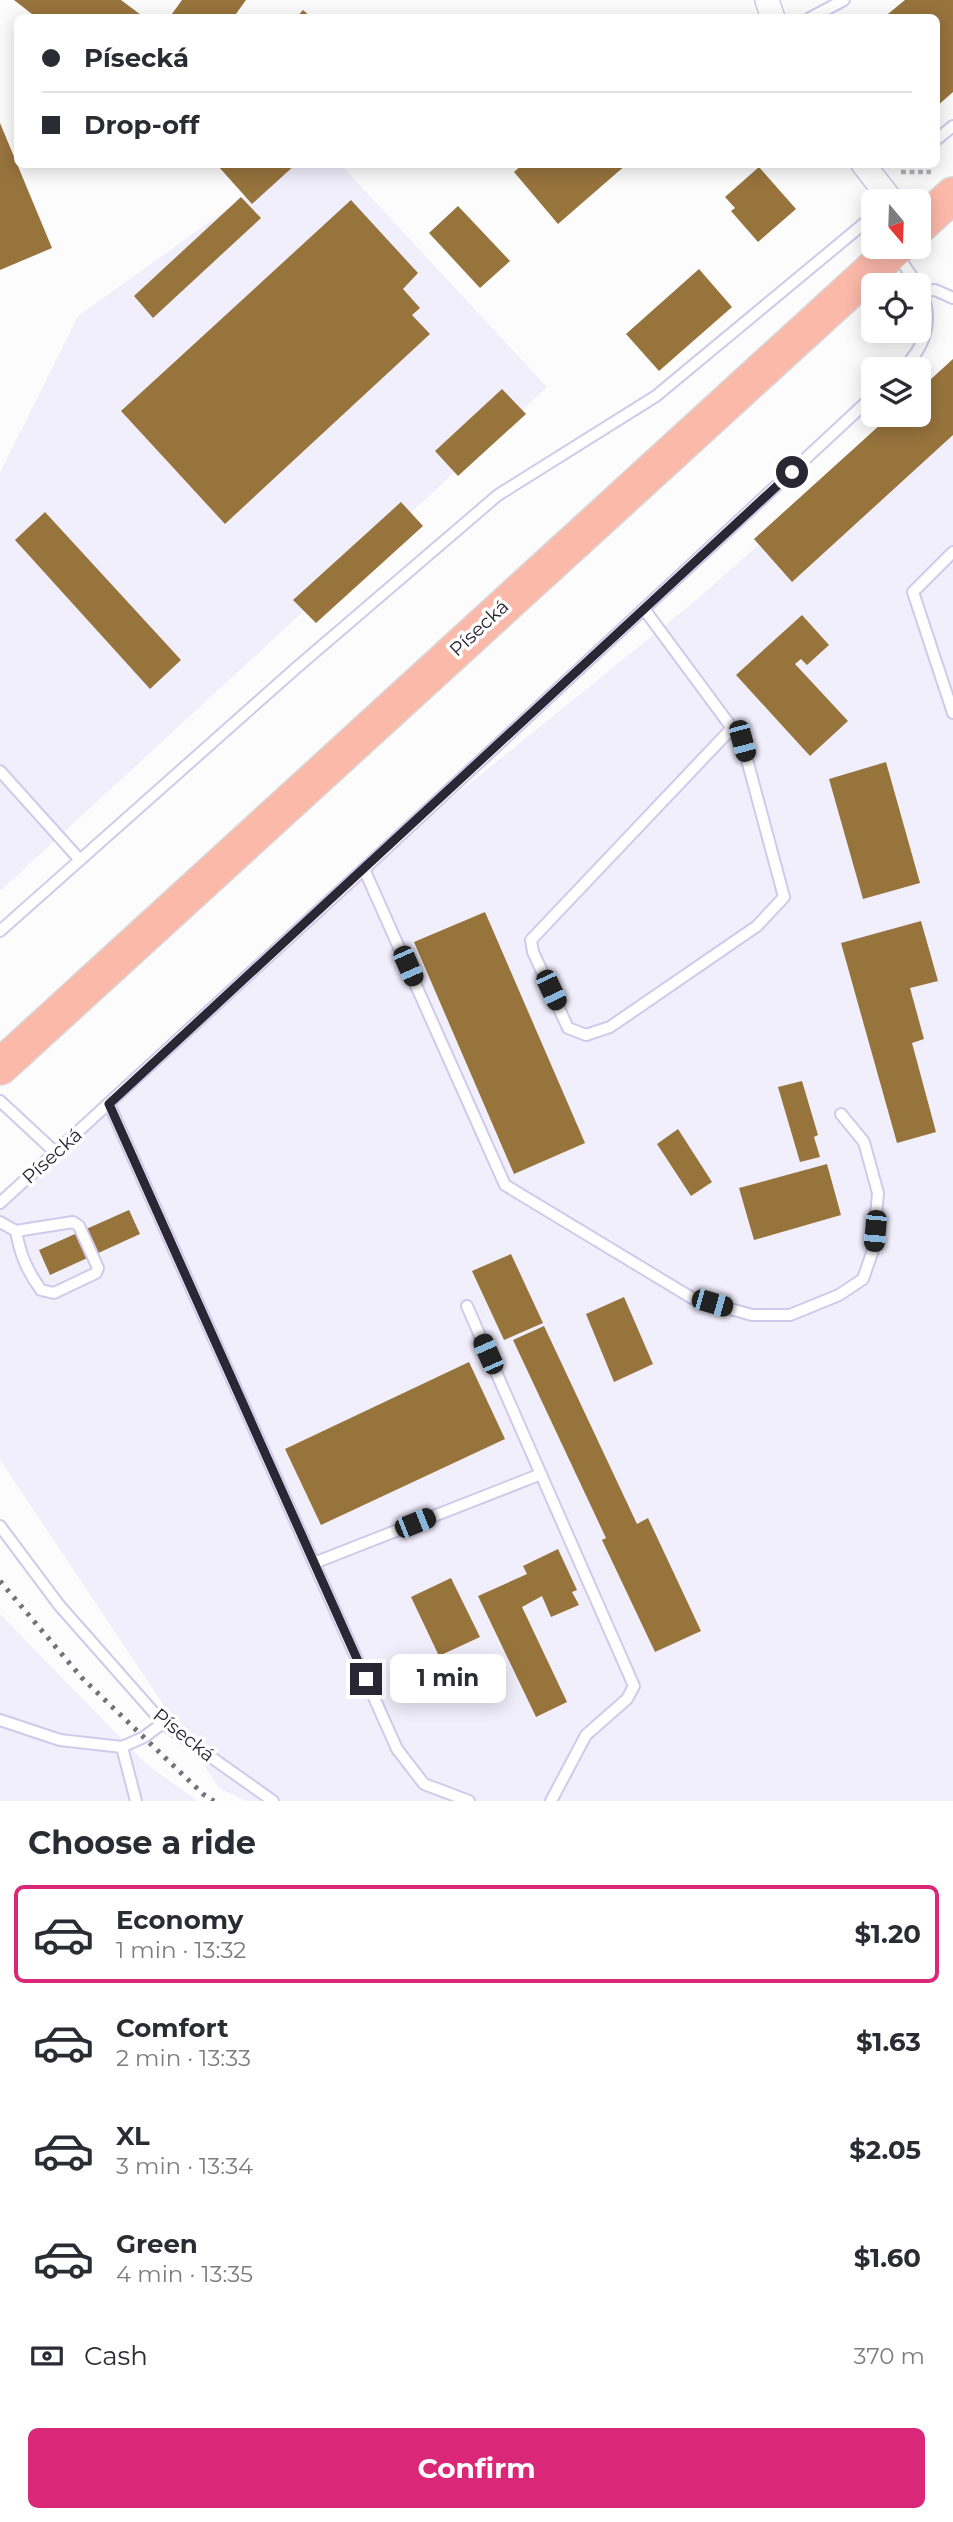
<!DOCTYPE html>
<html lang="en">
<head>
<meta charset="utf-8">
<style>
  :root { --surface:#fff; --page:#f7f7f7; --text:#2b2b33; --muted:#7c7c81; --line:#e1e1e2; --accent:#db2777 }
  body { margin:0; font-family:Montserrat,sans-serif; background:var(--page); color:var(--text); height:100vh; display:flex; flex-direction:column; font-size:26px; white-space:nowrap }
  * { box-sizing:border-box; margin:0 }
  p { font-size:23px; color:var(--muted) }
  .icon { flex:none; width:38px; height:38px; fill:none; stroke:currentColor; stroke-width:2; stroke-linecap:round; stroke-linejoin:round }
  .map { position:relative; height:1801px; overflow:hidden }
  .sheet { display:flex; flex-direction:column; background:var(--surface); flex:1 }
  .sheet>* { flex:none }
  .top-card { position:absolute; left:14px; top:14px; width:926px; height:154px; border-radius:10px; box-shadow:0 4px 18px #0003; display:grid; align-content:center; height:154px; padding:0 28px; background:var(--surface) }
  .needle { width:46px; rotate:161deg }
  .fabs { position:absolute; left:861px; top:189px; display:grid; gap:14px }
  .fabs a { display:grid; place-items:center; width:70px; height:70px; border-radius:10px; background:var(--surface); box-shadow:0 4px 18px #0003; font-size:35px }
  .end { position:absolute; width:32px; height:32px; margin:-16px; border:9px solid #2a2734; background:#fff; box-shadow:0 0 0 4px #fff }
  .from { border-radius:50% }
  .bubble { position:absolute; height:49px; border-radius:10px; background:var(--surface); box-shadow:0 4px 18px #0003; font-size:23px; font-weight:700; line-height:49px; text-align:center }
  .car { position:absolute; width:21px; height:42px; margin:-21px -10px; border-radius:9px; box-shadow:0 0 5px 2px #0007; background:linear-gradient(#222 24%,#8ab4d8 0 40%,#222 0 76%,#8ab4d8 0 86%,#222 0) }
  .top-card b { display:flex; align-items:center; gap:24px; height:66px; font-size:26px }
  .top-card b+b { border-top:2px solid var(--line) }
  .top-card i { width:18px; height:18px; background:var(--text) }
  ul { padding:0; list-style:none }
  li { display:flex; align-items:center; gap:21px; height:98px; margin:0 14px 10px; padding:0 14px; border:4px solid transparent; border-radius:10px }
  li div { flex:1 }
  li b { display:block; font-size:26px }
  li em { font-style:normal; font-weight:700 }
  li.current { border-color:var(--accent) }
  li>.icon { width:63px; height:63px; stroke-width:1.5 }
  h2 { padding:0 28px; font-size:32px; line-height:84px }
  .pay { display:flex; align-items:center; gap:18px; height:77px; padding:0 28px; font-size:26px }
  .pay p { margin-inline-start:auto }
  .primary-button { display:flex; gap:14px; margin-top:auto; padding:14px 28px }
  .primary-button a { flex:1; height:80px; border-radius:10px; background:var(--accent); color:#fff; font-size:28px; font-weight:700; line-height:80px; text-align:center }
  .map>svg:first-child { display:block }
</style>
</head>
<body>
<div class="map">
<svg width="953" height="1801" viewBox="0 0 953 1801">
  <rect width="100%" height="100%" fill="#fcfcfc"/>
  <g fill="#f2effd">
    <polygon points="289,165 341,165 547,387 0,891 0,473 78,316"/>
    <polygon points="953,359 953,1801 246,1801 219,1788 0,1460 0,1204 364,869 700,597 758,545 754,539 891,415 919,415 919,390"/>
    <polygon points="0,1614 146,1764 198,1801 0,1801"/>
  </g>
  <g fill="#98743d">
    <polygon points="14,0 121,0 145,18 37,18"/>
    <polygon points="182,0 246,0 233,18 169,18"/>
    <polygon points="905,0 953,0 953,92 936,107 936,18 883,18"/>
    <polygon points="303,10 312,18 296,18"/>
    <polygon points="0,123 52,248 0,270"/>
    <polygon points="220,164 296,164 252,204 218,166"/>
    <polygon points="523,164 627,164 558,224 514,172"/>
    <polygon points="759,167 796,209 758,242 731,211 735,208 725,197"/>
    <polygon points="241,197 261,218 153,318 134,296"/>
    <polygon points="351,200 418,273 403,289 420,308 412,315 430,334 225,524 121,411"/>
    <polygon points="458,206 510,261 480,288 429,233"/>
    <polygon points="699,269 732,307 659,371 626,334"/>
    <polygon points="953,359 953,435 792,582 754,539 891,415 919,415 919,390"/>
    <polygon points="502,389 526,414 458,476 435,451"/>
    <polygon points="401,502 423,526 316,623 293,600"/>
    <polygon points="45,512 181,660 150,689 15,540"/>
    <polygon points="802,615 829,645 807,665 801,659 795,664 848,721 810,756 736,675"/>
    <polygon points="886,762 920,883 863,899 829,779"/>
    <polygon points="485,912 585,1143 514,1174 414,942"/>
    <polygon points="921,921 938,981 910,988 924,1039 912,1043 936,1132 897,1143 841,943"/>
    <polygon points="802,1081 818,1135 814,1137 820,1157 800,1162 778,1087"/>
    <polygon points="678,1129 712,1182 691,1196 657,1144"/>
    <polygon points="827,1164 841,1215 754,1240 739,1188"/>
    <polygon points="129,1210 140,1234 50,1275 39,1250"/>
    <polygon points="511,1254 543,1323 504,1340 472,1271"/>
    <polygon points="624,1297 653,1364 614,1382 586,1314"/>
    <polygon points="544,1326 637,1524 648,1518 701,1631 655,1652 602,1540 606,1538 513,1340"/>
    <polygon points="469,1362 505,1439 321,1525 285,1449"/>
    <polygon points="558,1549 577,1590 572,1592 579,1605 551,1617 542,1596 522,1607 567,1702 536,1717 478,1596 527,1574 523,1566"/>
    <polygon points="451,1578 480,1637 439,1656 411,1597"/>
  </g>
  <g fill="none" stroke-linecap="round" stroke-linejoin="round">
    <g stroke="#d1c9eb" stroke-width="14">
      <g id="service">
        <polyline points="810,18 844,0"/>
        <polyline points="936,140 953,126"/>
        <polyline points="897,255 918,285"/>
        <polyline points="921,291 935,290 953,298"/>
        <path d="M902 369C926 347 935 318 919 287"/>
        <polyline points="953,552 913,592 953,713"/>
        <polyline points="644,609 732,728 742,741 784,897 757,926 610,1027 586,1035 568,1028 533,952 531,940 732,728"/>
        <polyline points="0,771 80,860"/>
        <polyline points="364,869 505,1185 692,1298 752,1315 790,1315 839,1295 863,1279 873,1250 878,1193 864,1142 841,1114"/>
        <polyline points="0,931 295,669 498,495 656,396 873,216"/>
        <polyline points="0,1101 56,1153"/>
        <polyline points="109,1104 397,1749 424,1784 469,1801"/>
        <polyline points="0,1203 364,869 873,396"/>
        <path d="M0 1222 16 1231 73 1222 79 1226 98 1268 96 1273 54 1293 41 1290C27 1271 20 1254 16 1231"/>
        <polyline points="467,1306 634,1686 627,1699 586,1735 551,1801"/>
        <polyline points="0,1526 59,1605 163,1723 273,1801"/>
        <polyline points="314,1563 541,1474"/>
        <polyline points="0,1720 60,1740 122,1747 144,1737 163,1723"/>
        <polyline points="122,1747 136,1801"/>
      </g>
    </g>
    <g stroke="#d1c9eb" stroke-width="26">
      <g id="minor">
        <polyline points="767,0 773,18"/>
        <polyline points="863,164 892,201"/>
      </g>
    </g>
    <g stroke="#d9d8da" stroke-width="38">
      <g id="primary">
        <polyline points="919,226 953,195"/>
        <polyline points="0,1067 897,247"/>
      </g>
    </g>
    <polyline stroke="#b3b2b6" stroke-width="4.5" stroke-dasharray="5 3.5" stroke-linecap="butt" points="901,172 931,172"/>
    <use href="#service" stroke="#fff" stroke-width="10"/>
    <use href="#minor" stroke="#fff" stroke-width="23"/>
    <use href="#primary" stroke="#fbb9aa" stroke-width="35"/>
    <polyline stroke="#727079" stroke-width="5" stroke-dasharray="3.5 7" stroke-linecap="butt" points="0,1581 82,1678 203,1794 214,1801"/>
  </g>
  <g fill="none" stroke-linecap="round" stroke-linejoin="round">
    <polyline stroke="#2a2734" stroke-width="9" points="366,1679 109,1104 792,472"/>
  </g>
  <g text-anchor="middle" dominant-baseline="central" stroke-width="7" stroke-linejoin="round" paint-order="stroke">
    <g font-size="19" fill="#2a2734" stroke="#fff">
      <text transform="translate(479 628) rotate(-43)">Písecká</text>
      <text transform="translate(52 1156) rotate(-42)">Písecká</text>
      <text transform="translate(184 1735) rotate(39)">Písecká</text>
    </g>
  </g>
</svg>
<div class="fabs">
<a><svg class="needle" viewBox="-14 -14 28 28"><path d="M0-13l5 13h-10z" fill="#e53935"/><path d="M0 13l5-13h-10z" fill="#7c7c81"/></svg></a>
<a><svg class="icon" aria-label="locate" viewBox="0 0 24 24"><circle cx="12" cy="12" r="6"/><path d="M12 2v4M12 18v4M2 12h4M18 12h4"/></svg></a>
<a><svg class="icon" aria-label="layers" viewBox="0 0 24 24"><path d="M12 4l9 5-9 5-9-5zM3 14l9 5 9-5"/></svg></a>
</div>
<i class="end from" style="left:792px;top:472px"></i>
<i class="end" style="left:366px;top:1679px"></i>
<div class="bubble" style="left:390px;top:1654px;width:116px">1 min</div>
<i class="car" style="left:742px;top:741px;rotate:165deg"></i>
<i class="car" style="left:408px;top:966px;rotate:156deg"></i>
<i class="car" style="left:551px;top:990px;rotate:155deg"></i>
<i class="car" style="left:875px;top:1231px;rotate:185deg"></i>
<i class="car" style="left:712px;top:1303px;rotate:106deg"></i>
<i class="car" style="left:488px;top:1354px;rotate:336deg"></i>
<i class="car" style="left:415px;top:1523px;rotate:68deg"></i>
<div class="top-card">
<b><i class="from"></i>Písecká</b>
<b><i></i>Drop-off</b>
</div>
</div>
<section class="sheet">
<h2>Choose a ride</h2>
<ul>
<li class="current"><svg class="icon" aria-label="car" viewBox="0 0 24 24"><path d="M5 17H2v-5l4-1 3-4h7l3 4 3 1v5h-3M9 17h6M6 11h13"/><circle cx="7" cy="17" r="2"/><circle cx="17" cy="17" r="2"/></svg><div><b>Economy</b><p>1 min · 13:32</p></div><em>$1.20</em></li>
<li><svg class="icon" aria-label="car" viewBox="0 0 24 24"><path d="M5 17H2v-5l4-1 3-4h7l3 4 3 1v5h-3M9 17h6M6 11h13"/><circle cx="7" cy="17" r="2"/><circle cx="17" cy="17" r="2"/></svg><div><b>Comfort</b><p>2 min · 13:33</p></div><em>$1.63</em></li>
<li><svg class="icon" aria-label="car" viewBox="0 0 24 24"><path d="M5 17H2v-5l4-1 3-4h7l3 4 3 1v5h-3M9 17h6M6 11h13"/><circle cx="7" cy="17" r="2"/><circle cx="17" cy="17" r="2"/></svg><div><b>XL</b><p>3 min · 13:34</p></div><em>$2.05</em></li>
<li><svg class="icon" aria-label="car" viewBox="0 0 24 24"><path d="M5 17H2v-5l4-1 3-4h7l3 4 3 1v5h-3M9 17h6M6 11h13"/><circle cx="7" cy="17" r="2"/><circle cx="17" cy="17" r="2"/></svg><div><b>Green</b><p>4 min · 13:35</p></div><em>$1.60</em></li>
</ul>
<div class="pay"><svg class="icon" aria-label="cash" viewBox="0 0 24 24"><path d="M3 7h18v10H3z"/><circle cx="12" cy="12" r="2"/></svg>Cash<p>370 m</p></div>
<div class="primary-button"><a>Confirm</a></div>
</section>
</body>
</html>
